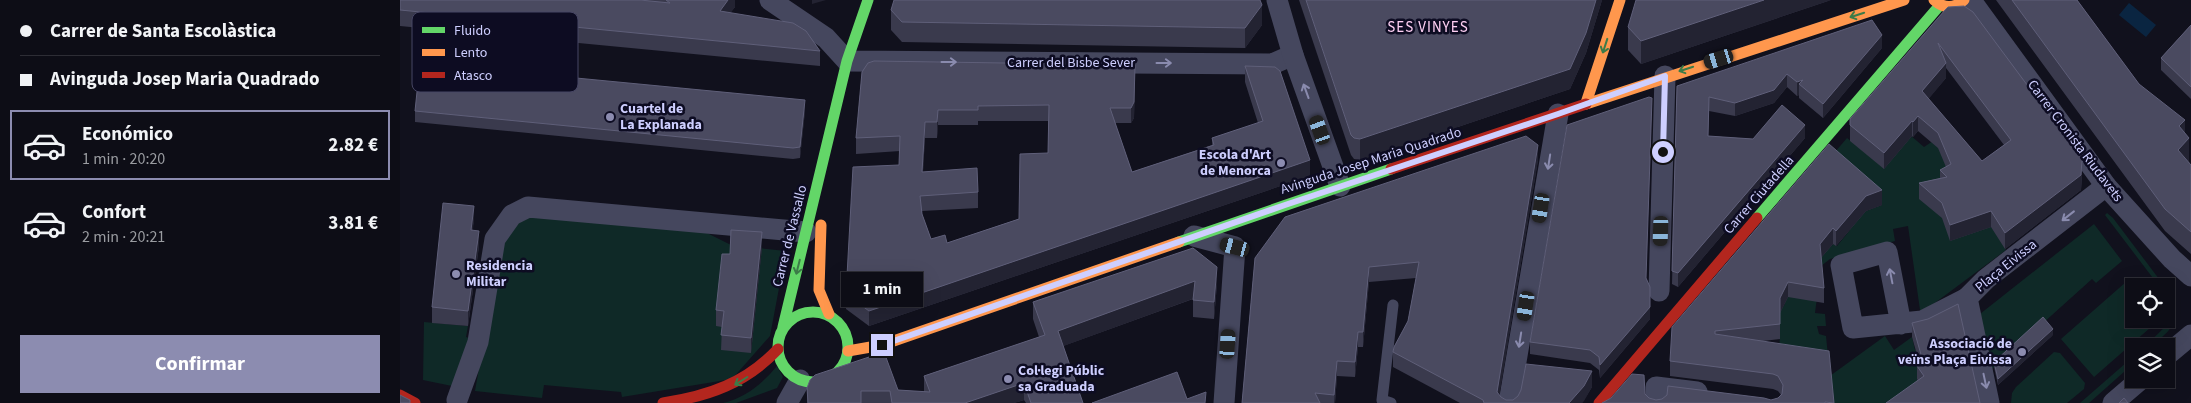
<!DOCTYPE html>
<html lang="es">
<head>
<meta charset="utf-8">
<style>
  :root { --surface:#0d0d16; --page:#16161f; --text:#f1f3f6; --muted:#9a9ca1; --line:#2d2d35; --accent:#8c8cb0 }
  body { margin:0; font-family:"Source Sans 3",sans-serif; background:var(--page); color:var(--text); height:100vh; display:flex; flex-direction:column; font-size:19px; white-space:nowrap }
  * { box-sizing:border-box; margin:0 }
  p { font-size:16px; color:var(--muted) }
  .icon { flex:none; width:28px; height:28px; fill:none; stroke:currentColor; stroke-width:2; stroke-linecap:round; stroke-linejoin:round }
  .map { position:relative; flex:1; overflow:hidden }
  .details { display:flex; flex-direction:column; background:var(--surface); width:400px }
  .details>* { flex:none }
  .hud { display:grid; align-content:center; height:110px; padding:0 20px; background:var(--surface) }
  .fabs { position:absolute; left:1725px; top:278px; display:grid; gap:10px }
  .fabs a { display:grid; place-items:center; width:50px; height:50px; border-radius:0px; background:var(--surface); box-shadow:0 5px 20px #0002,0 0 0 1px var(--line); font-size:25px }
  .end { position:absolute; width:22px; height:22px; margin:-11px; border:6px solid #cecfff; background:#111; box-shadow:0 0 0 2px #111 }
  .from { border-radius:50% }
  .bubble { position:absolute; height:35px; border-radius:0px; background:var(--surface); box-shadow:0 5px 20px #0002,0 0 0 1px var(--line); font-size:16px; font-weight:700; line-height:35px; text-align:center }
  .car { position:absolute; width:15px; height:30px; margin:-15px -8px; border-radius:6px; box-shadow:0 0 4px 1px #0007; background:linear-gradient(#222 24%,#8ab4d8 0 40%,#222 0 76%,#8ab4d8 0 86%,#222 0) }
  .hud b { display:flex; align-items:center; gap:18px; height:48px; font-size:19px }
  .hud b+b { border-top:1px solid var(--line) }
  .hud i { width:12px; height:12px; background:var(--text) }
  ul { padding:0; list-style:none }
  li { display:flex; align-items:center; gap:15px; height:70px; margin:0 10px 8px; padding:0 10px; border:2px solid transparent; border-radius:0px }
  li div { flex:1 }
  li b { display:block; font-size:19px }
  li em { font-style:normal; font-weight:700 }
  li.on { border-color:var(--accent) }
  li>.icon { width:45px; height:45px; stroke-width:1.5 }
  .button { display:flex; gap:10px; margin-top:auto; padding:10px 20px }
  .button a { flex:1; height:58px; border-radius:0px; background:var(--accent); color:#fff; font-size:20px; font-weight:700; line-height:58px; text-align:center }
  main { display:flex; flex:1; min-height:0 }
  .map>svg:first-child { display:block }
</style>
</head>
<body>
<main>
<section class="details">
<div class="hud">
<b><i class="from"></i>Carrer de Santa Escolàstica</b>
<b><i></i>Avinguda Josep Maria Quadrado</b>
</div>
<ul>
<li class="on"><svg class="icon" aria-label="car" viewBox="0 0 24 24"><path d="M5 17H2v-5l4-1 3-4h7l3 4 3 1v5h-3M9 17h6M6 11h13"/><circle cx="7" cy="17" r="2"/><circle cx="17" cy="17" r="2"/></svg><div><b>Económico</b><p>1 min · 20:20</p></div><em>2.82 €</em></li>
<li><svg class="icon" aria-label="car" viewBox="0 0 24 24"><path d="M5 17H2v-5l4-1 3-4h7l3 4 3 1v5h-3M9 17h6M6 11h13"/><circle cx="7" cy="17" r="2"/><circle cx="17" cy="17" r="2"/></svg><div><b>Confort</b><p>2 min · 20:21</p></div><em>3.81 €</em></li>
</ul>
<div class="button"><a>Confirmar</a></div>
</section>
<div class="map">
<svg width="1791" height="403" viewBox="0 0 1791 403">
  <rect width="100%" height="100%" fill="#11111d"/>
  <g fill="#0f2927">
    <polygon points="1510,135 1524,147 1536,139 1606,250 1524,311 1520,310 1508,226 1493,229 1495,241 1430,259 1421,266 1415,313 1425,314 1426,326 1417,326 1419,334 1426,336 1429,366 1379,360 1380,329 1361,324 1383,307 1385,304 1376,298 1433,244 1437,246 1450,230 1447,226 1466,211 1482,205 1429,159 1447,138 1484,168"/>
    <polygon points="137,210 297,228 331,245 386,251 370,336 332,379 222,397 221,392 144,385 142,398 75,391 102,238 116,219"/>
    <polygon points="1707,213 1713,218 1762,283 1759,286 1705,215"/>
    <polygon points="1694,224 1722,261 1696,283 1692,279 1591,370 1580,314"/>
    <polygon points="1726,282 1734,292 1734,319 1759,320 1694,377 1661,339"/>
    <path d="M1774 300C1780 324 1769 331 1752 346H1744C1759 333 1775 323 1769 301Z"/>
    <polygon points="24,322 68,326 66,337 72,339 52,386 23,380"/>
    <polygon points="1485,336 1494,350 1512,337 1515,350 1525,348 1517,380 1522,387 1505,403 1433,403 1423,381"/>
    <polygon points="1654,352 1660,353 1685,383 1684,389 1667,403 1611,403 1612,393 1616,387"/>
    <polygon points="1734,356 1734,363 1689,403 1680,403"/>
    <path d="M377 366 383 377 377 388 336 403H323C345 398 363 383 377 366Z"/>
  </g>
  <polygon fill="#0a2541" points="1729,3 1756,25 1746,37 1719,15"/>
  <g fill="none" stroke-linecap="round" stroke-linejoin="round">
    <polyline stroke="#45475e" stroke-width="11" points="991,403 982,400 993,305"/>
    <g stroke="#45475e" stroke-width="21">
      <polyline points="370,0 426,38 447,61 872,64 893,55"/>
      <polyline points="877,0 893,55 940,186"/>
      <polyline points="1566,0 1575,6 1706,186 1772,259 1791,276"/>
      <polyline points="794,236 835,247 824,403"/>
      <polyline points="1259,291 1265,76"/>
      <polyline points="1501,324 1487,252 1441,265 1453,328 1522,321 1567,298"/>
      <polyline points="1766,356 1791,335"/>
      <polyline points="57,400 78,342 95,239 112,215 128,207 406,232"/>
      <polyline points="387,403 400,380"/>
      <polyline points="1109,403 1158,114"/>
      <polyline points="1256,403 1256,387 1297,392"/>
      <polyline points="1589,403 1567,298 1586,279 1706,186"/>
      <polyline points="1713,403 1741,379"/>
    </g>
    <g stroke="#63d668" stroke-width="11">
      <polyline points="1357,218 1540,5"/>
      <polyline points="779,242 991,169"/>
      <circle cx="413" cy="347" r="35"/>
      <polyline points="383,327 447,61 468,0"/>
    </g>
    <g stroke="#ff974d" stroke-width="11">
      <path d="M1534 0C1544 9 1554 9 1564 0"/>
      <polyline points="1186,103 1220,0"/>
      <polyline points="1186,104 1504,0"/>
      <polyline points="421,225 419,290 429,314"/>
      <polyline points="448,351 482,345 779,242"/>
    </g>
    <g stroke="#b3261e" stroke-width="11">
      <polyline points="991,169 1186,104"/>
      <polyline points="0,395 15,403"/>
      <path d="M263 403C309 396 346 383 378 349"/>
      <polyline points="1199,403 1357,218"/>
    </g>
  </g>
  <g fill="#3a3a4d" fill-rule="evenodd">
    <polygon points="0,0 246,1 246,0 335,0 335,7 330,13 420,51 420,66 0,26"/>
    <polygon points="899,0 1202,0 1186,53 1170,89 960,160 954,159 951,155"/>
    <polygon points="1431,0 1241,64 1228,50 1228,27"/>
    <polygon points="1596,0 1677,0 1739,84 1785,133 1789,160 1788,161 1791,165 1791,254 1765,231"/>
    <polygon points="491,10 862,25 845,48 502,42 491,30"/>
    <path d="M1545 10 1682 175 1681 190 1605 249 1591 227 1550 241 1542 218 1519 199V183L1540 178V170L1546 167 1538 148 1518 131 1513 137 1512 136 1484 169 1450 141V119ZM1546 68 1604 145 1582 161 1528 99 1546 78Z"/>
    <polygon points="1791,25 1791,99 1761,70 1761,58"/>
    <polygon points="1482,48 1423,118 1399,98 1399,95 1397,96 1387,87 1374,103 1335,116 1309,111 1308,136 1353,139 1405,138 1278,287 1272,284 1277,86"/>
    <path d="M845 66 910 176 469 326 446 309V294L499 165 500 151 456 154V138L462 72 735 80 734 118 731 123H715L732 172 812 145V138L858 123 845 82ZM578 121H648V153L619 219 547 243 531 239 522 214V211L578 208V192L523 172 525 138H537L538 125H578Z"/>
    <polygon points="15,111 405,111 400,158 393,159 15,122"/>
    <polygon points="1429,144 1482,205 1466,211 1436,246 1433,244 1421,258 1424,288 1424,303 1388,297 1380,313 1380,339 1363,341 1434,403 1202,403 1245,394 1249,398 1256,400 1371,400 1378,398 1381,395 1378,391 1373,389 1270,376 1270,361"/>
    <polygon points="1138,160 1099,395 1101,397 1106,400 1113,400 1192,387 1182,403 1060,403 993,367 993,352 1008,321 1016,278 969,282 963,347 958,347 955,377 937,376 935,403 842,403 855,258"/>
    <polygon points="74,221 72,230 79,246 68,326 32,323 32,307"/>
    <polygon points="362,247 351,353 321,350 322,327 316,326 316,310 330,254"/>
    <polygon points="1247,279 1250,319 1200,378 1199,370 1190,363 1130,354 1130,342"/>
    <polygon points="817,284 814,319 793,317 793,299 663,346 683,403 626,403 624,400 614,403 407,403 407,388 498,390 524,392 524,376 639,337 633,319 633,302"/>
    <polygon points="1512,323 1580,403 1518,381 1517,379 1517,366 1519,362 1512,337"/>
    <polygon points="1653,335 1598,385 1594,367 1594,362"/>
  </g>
  <g fill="#232332">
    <polygon points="328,0 335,0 335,7 320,27 320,11"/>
    <polygon points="412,0 426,0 412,4"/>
    <polygon points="1196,0 1202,0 1186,53 1170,89 960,160 960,139"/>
    <polygon points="1364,0 1431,0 1241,64 1241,41"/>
    <polygon points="862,5 862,25 845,48 845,28"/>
    <polygon points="1482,35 1482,48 1423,118 1423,104"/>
    <polygon points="1546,63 1546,78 1522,107 1522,91"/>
    <polygon points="735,65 734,118 731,123 731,108"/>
    <polygon points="1387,74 1387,87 1374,103 1335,116 1335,103"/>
    <polygon points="1403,80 1399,84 1399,95 1397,96 1397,82"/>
    <polygon points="405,100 405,111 400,158 400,147"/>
    <polygon points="538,110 538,125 537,138 537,122"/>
    <polygon points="1518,116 1518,131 1513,137 1513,122"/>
    <polygon points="1785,120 1785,142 1789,138 1789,160 1778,172 1778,150 1779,126"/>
    <polygon points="1512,121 1512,136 1484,169 1484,153"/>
    <polygon points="525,122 525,138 522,187 522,172"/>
    <polygon points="1405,125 1405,138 1278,287 1278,273"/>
    <polygon points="1138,145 1138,160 1098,403 1097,392"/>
    <polygon points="1682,159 1682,175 1681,190 1605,249 1605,233"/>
    <polygon points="910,160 910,176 469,326 469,311"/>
    <polygon points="1482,190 1482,205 1466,211 1436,246 1436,231 1466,196"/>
    <polygon points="74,206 74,221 71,246 71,230"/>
    <polygon points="1591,211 1591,227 1550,241 1550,225"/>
    <polygon points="1433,228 1433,244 1420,259 1420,244"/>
    <polygon points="79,231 79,246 68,326 68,311"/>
    <polygon points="362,232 362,247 351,353 351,338"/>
    <polygon points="817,267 817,284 814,319 814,302"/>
    <polygon points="969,267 969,282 963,347 963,332"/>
    <polygon points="795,281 795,298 658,348 658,331"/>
    <polygon points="1388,282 1388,297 1380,313 1380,339 1380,298"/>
    <polygon points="1250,287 1250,319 1200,378 1200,365"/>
    <polygon points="1653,329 1653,335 1598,385 1598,379"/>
    <polygon points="958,332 958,347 955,377 955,362"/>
    <polygon points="937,361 937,376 935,403 934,403"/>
    <polygon points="1192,371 1192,387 1184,401 1182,403 1169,403"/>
    <polygon points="624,383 624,400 614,403 565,403"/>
  </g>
  <g fill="#4a4a60" stroke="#5f5f79" fill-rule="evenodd">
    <polygon points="0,0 240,0 270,3 266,0 328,0 320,11 393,23 406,31 420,51 0,10"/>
    <polygon points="494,0 860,0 862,5 845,28 502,22 491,10"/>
    <polygon points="906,0 1196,0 1186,33 1170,69 960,139 954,138 951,135"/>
    <polygon points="1236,0 1364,0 1241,41 1228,27"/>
    <polygon points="1612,0 1677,0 1739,84 1785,120 1779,126 1789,138 1778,150 1791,165 1791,232 1765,209"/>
    <path d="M1564 6 1573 12 1682 159 1681 175 1605 233 1591 211 1550 225 1542 203 1519 183 1547 177 1540 170 1551 164 1538 133 1518 116 1513 122 1512 121 1484 153 1450 125V119L1545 10 1548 7ZM1538 43 1611 140 1582 161 1522 91 1546 63Z"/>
    <polygon points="1472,20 1482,35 1423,104 1399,84 1403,80 1397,82 1387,74 1374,90 1335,103 1309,97 1308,136 1353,139 1382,105 1405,125 1278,273 1272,271 1277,86"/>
    <polygon points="1791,25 1791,87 1761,58"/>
    <path d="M474 61 735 65 734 102 731 108H710L732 172 814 145 812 138 863 121 845 66 875 67 880 71 910 160 469 311 446 294 453 167 499 165 500 136 456 138 462 72 468 63ZM649 105 648 153 620 154 619 219 547 243 545 235 531 239 522 214 520 196 578 192 577 168 522 172 525 122H537L538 110H578V106Z"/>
    <polygon points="20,63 405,100 400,147 393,148 15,111"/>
    <polygon points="1249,97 1252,98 1246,278 1250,287 1250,307 1200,365 1199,357 1190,350 1130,342 1167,125"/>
    <polygon points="1126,136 1138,145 1097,392 1101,397 1106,400 1113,400 1118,396 1121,390 1126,364 1192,371 1184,386 1169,403 1084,403 1083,400 993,352 994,347 1008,321 1019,262 969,267 963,332 958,332 955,362 937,361 934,395 915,393 920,403 842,403 855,258 885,217"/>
    <polygon points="1429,144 1482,190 1466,196 1436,231 1433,228 1420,244 1424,288 1388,282 1380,298 1380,324 1315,331 1315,334 1429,351 1434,403 1425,402 1425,403 1202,403 1211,398 1232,374 1244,375 1245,394 1249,398 1256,400 1262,399 1267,395 1268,386 1364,398 1371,400 1378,398 1382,394 1383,385 1378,376 1373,374 1270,361 1272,327"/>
    <polygon points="43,203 74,206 71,230 79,231 68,311 32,307"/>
    <polygon points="331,230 362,232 351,338 321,335 324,311 316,310 322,254 330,254"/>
    <polygon points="793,248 817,267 814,302 793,300 795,281 658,331 683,403 631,403 624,383 565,403 492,403 490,391 461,391 461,403 408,403 407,388 410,380 415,375 484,352 498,390 530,392 524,376 645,335 633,302"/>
    <polygon points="1558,304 1580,403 1486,403 1524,376 1517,366 1522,358 1512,323 1528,319"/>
    <polygon points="1643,317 1653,329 1598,379 1594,362"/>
    <polygon points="777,372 787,399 806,392 805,403 692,403"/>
    <polygon points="0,395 10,400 10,403 0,403"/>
    <polygon points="1724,398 1728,403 1719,403"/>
  </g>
  <defs><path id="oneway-shaft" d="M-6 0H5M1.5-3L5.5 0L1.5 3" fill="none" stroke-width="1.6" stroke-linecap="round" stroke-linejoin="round" transform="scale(1.25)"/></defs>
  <g stroke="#3c7b48">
    <use href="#oneway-shaft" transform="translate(1457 15) rotate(162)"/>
    <use href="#oneway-shaft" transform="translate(1205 46) rotate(108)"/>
    <use href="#oneway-shaft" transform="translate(1286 69) rotate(162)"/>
    <use href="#oneway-shaft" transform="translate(398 267) rotate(104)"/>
    <use href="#oneway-shaft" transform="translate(341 381) rotate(148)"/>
  </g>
  <g stroke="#8a8bae">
    <use href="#oneway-shaft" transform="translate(549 62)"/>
    <use href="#oneway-shaft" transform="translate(764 63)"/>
    <use href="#oneway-shaft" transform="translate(906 91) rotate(-110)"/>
    <use href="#oneway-shaft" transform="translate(1149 162) rotate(99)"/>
    <use href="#oneway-shaft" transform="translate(1668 216) rotate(142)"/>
    <use href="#oneway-shaft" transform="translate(1491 276) rotate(-101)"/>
    <use href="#oneway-shaft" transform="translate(1120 340) rotate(99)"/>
    <use href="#oneway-shaft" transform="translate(1585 381) rotate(78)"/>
  </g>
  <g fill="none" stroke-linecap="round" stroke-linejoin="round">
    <polyline stroke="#cecfff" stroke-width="6" points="482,345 885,205 1158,114 1265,76 1263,152"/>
  </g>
  <g fill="#8c8cb0" stroke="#0d0c22" stroke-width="2">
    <circle cx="210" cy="117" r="5"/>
    <circle cx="881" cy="163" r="5"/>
    <circle cx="56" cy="274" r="5"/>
    <circle cx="1622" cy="352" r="5"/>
    <circle cx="608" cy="379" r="5"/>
  </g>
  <g text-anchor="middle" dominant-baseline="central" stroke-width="5" stroke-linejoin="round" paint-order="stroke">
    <g font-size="14" fill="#cecfff" stroke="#0d0c22">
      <text x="671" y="63">Carrer del Bisbe Sever</text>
      <text transform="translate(1675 141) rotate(53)">Carrer Cronista Riudavets</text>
      <text transform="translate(971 161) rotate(-18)">Avinguda Josep Maria Quadrado</text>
      <text transform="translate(1359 195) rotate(-49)">Carrer Ciutadella</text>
      <text transform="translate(390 236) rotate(-76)">Carrer de Vassallo</text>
      <text transform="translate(1606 266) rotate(-39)">Plaça Eivissa</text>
    </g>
    <g font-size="14" font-weight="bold" fill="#cecfff" stroke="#0d0c22" text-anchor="start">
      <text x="220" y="109">Cuartel de<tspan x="220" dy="16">La Explanada</tspan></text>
      <text x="871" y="155" text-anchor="end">Escola d'Art<tspan x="871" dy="16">de Menorca</tspan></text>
      <text x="66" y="266">Residencia<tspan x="66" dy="16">Militar</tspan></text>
      <text x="1612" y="344" text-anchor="end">Associació de<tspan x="1612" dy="16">veïns Plaça Eivissa</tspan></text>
      <text x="618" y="371">Col·legi Públic<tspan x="618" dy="16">sa Graduada</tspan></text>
    </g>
    <g font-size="15" letter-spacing="1" fill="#ffd0f4" stroke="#0d0c22">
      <text x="1028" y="27">SES VINYES</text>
    </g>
  </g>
  <rect x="12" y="12" width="166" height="80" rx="8" fill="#0d0c22" stroke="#474664" stroke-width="1"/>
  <rect x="22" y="27" width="23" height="6" fill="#63d668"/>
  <rect x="22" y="49" width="23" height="7" fill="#ff974d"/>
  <rect x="22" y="72" width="23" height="6" fill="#b3261e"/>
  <g font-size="14" fill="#cecfff">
    <text x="54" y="35">Fluido</text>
    <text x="54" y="57">Lento</text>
    <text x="54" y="80">Atasco</text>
  </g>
</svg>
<div class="fabs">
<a><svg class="icon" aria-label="locate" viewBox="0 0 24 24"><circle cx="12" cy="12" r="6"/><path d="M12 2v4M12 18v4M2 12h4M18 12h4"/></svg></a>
<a><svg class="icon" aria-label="layers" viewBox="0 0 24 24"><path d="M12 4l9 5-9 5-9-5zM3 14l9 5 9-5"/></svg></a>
</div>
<i class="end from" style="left:1263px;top:152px"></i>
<i class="end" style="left:482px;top:345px"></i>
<div class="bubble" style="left:441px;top:272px;width:82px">1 min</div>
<i class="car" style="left:1319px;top:59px;rotate:253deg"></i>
<i class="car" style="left:920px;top:130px;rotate:340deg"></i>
<i class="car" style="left:1141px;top:208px;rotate:189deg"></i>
<i class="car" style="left:1261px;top:231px;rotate:182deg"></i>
<i class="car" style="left:835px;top:247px;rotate:285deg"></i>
<i class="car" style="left:1126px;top:306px;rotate:189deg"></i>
<i class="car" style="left:828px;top:344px;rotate:4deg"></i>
</div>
</main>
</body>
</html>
